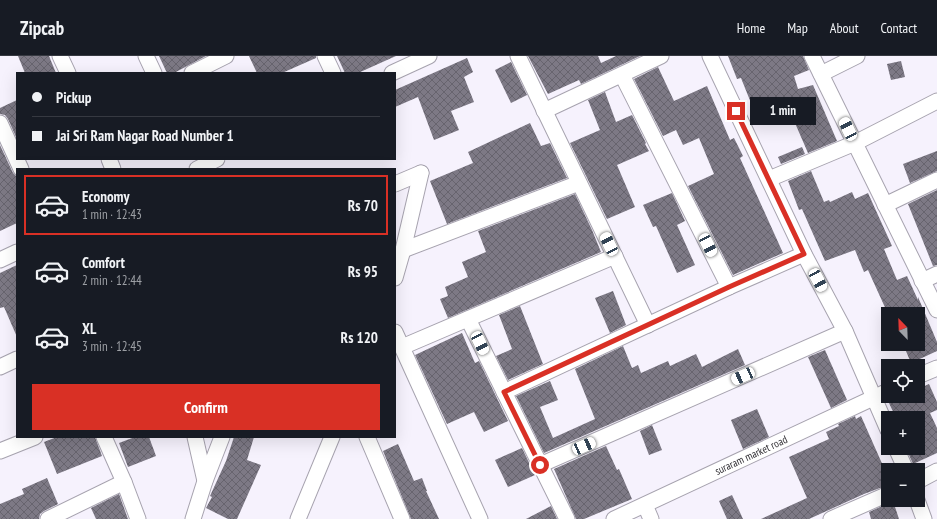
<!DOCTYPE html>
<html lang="en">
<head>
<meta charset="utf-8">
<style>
  :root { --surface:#171b24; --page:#242831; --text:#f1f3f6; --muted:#9ea1a6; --line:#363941; --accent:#d93025 }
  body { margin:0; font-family:"PT Sans Narrow",sans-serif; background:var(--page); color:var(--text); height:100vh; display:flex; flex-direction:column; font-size:15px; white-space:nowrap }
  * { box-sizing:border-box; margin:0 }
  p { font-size:13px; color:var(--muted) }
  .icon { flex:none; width:22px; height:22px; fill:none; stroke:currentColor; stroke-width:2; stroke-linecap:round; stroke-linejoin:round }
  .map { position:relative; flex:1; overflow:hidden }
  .details { position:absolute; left:16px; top:112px; width:380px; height:270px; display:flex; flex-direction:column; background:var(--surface); border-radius:0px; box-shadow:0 4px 16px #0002 }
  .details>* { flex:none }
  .hud { position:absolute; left:16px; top:16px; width:380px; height:88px; border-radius:0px; box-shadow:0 4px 16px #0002; display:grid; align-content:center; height:88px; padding:0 16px; background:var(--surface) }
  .needle { width:26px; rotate:337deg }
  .tools { position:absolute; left:881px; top:251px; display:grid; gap:8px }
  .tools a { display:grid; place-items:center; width:44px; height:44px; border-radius:0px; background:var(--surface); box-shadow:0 4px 16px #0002; font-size:20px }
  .end { position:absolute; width:18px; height:18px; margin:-9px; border:5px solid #d93025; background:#fff; box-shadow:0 0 0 2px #fff }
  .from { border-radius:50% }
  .bubble { position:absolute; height:28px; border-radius:0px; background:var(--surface); box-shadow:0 4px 16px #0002; font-size:13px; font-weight:700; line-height:28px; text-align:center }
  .car { position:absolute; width:12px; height:24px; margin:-12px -6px; border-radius:5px; box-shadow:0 0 3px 1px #0007; background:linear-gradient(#fff 24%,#345 0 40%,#fff 0 76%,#345 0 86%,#fff 0) }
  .hud b { display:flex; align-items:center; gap:14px; height:38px; font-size:15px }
  .hud b+b { border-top:1px solid var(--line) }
  .hud i { width:10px; height:10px; background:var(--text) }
  ul { padding:7px 0 0; list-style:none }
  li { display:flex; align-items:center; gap:12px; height:60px; margin:0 8px 6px; padding:0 8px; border:2px solid transparent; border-radius:0px }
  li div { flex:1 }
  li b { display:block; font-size:15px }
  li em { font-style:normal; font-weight:700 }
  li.selected { border-color:var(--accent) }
  li>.icon { width:36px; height:36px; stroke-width:1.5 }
  .cta { display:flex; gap:8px; margin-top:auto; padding:8px 16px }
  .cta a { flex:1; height:46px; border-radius:0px; background:var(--accent); color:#fff; font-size:16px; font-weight:700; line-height:46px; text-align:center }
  header { display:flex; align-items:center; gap:24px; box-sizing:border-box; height:56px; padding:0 20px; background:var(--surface); border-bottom:1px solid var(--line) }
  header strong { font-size:19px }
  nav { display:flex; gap:22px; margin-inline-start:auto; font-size:14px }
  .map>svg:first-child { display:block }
</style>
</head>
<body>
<header>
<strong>Zipcab</strong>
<nav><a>Home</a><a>Map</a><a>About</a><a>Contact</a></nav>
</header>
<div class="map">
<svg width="937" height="463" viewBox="0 0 937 463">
  <defs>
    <pattern id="building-cross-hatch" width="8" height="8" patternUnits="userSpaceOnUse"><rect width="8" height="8" fill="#7d7985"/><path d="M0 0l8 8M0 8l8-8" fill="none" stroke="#67646e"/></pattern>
  </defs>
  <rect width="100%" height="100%" fill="#f6f2fd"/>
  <g fill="url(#building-cross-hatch)">
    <polygon points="18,0 49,0 56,17 25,17"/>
    <polygon points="159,0 206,0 174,17 167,17"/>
    <polygon points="249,0 316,0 316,2 282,17 257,17"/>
    <polygon points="337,0 396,0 358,17 345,17"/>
    <polygon points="528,0 598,0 601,7 616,0 640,0 581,28 579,24 548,38"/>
    <polygon points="728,0 803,0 809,14 794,20 798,33 813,29 837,85 808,97 785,44 755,57 741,22 737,23"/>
    <polygon points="467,2 473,16 464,21 474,46 451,55 459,74 434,84 418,41 395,51 395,34"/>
    <polygon points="901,5 905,21 891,24 887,8"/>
    <polygon points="511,6 527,39 511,47 495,14"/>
    <polygon points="658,11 674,45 707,30 730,84 734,82 743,100 740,102 783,197 733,219 688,130 714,118 699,82 683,89 676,74 663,80 634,23"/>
    <polygon points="605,36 616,66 632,59 646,87 645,88 649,95 617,109 635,151 607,163 570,87 600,74 588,44"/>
    <polygon points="17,44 17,83 8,63 5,59 0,58 0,52"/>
    <polygon points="530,67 541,90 550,87 567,122 447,168 430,125 473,107 468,96"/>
    <polygon points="0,89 13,117 17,121 17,167 0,175"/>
    <polygon points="802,91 805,98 781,108 778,101"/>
    <polygon points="937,95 937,115 910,127 903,108"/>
    <polygon points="811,115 824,146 829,144 830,146 852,136 855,143 868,137 892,190 884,193 897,224 907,220 918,244 918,241 937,286 937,295 911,307 903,288 918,288 918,258 888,258 868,214 864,216 855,194 825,205 802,153 799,154 788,125"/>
    <polygon points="937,134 937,209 933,210 908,148"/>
    <polygon points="672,137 685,165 677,169 695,209 677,217 656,170 653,171 643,149"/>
    <polygon points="575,138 592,174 601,196 448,262 440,243 448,240 445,231 468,221 462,206 486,196 478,175"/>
    <polygon points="17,209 17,281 4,251 0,252 0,217"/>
    <polygon points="613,235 626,269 610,277 595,242"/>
    <polygon points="520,250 543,308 508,324 496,300 512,293 499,259"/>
    <polygon points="462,277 475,307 479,305 508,365 484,376 474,356 447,368 415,299"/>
    <polygon points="623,290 632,312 638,309 641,317 668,305 670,310 696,298 702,311 738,293 745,309 544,397 516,340 550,325 558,344 540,351 553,382 595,363 575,313"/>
    <polygon points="825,294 847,344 831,352 808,301"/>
    <polygon points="929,328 937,346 937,354 930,357 937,372 937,397 913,408 906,392 918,392 918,362 896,362 889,347 904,340 918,340 918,332 918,333"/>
    <polygon points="757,353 769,381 743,393 731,364"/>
    <polygon points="855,360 856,363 861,360 888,421 888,429 864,438 809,463 761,463 807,442 789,401 829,383 826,376 839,370 838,368"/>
    <polygon points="652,369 662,394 649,399 640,375"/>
    <polygon points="57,381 95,381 102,400 57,418 44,386"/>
    <polygon points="135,381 149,381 156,400 128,411 119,387"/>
    <polygon points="234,381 254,381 247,404 261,409 237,463 228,463 206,452 212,441 210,440 226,405"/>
    <polygon points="398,388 414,425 422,422 427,435 426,435 439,463 411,463 383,395"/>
    <polygon points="606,390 617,414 619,413 632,443 584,463 576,463 554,413"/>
    <polygon points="522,392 535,419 508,431 495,404"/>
    <polygon points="47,422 58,448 44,455 40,458 39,463 0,463 0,448 24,438 22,433"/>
    <polygon points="119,438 128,463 96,463 91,452"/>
    <polygon points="732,439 743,463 727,463 719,445"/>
    <polygon points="893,445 899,463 871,463 869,456"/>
    <polygon points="551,450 557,463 526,463"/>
  </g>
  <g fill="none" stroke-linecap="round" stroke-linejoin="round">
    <g stroke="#a7a3af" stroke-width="17">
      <g id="minor">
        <polyline points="60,0 68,17"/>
        <polyline points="146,0 154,17"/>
        <polyline points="325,0 333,17"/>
        <polyline points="518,0 648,269"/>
        <polyline points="710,0 804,198 845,275 888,374"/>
        <polyline points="812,0 937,254"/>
        <polyline points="192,17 226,0"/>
        <polyline points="392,17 429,0"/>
        <polyline points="821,18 857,0"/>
        <polyline points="622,19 729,231"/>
        <polyline points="544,55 661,0"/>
        <polyline points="0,67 21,113"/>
        <polyline points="109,103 113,113"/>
        <polyline points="197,113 217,103"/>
        <polyline points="769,123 855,87 937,45"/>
        <polyline points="395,128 421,117"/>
        <polyline points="885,149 937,124"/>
        <polyline points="403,194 579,127"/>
        <polyline points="0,204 17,196"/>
        <polyline points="395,222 403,194 421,117"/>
        <polyline points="922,225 937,218"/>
        <polyline points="468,263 567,463"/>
        <polyline points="395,276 480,463"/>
        <polyline points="402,291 615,200"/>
        <polyline points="0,311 17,303"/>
        <polyline points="918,320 937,312"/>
        <polyline points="504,336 729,231 804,198"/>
        <polyline points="104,381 124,426 138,463"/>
        <polyline points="195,381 205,425"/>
        <polyline points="367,381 402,463"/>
        <polyline points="896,392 906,414"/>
        <polyline points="0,395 35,381"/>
        <polyline points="540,409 845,275"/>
        <polyline points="918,425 937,415"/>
        <polyline points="917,444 924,463"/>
        <polyline points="645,449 651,463"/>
        <polyline points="48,463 124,426"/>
        <polyline points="193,463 205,425 222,381"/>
        <polyline points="298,463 332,381"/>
        <polyline points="614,463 888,335"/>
        <polyline points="831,463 888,438"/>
      </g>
    </g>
    <use href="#minor" stroke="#fff" stroke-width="15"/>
  </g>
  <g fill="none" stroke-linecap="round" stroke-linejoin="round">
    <polyline stroke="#d93025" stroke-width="5" points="540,409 504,336 729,231 804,198 736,55"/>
  </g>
  <g text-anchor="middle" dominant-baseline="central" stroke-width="4" stroke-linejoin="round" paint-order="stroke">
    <g font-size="11" fill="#312f34" stroke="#fff">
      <text transform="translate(751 399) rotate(-25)">suraram market road</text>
    </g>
  </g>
</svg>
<div class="tools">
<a><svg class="needle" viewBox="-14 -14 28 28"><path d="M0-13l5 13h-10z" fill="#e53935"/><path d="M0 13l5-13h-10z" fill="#9ea1a6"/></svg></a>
<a><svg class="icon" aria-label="locate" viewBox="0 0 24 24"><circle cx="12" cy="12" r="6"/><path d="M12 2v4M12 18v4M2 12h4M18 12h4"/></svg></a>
<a>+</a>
<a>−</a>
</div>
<i class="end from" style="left:540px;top:409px"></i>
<i class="end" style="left:736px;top:55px"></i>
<div class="bubble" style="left:750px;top:41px;width:66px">1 min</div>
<i class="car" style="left:848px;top:73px;rotate:334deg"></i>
<i class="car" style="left:609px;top:188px;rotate:334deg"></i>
<i class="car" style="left:708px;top:189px;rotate:153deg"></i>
<i class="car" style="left:818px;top:224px;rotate:152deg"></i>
<i class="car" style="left:480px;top:287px;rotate:154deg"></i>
<i class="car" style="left:743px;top:320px;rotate:246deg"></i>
<i class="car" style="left:584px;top:390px;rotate:66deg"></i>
<div class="hud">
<b><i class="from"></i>Pickup</b>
<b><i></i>Jai Sri Ram Nagar Road Number 1</b>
</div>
<section class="details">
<ul>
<li class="selected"><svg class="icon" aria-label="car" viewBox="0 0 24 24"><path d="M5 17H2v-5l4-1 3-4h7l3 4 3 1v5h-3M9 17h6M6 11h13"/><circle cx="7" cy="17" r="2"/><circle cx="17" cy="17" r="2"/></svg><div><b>Economy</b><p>1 min · 12:43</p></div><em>Rs 70</em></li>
<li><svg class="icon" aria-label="car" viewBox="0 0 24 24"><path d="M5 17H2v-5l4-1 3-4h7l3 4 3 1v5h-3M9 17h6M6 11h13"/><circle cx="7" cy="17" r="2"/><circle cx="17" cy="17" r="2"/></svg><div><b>Comfort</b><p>2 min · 12:44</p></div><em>Rs 95</em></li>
<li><svg class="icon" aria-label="car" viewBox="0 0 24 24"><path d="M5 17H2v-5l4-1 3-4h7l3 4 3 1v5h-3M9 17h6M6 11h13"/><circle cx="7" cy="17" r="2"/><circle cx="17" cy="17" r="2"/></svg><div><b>XL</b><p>3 min · 12:45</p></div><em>Rs 120</em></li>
</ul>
<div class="cta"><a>Confirm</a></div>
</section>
</div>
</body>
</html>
